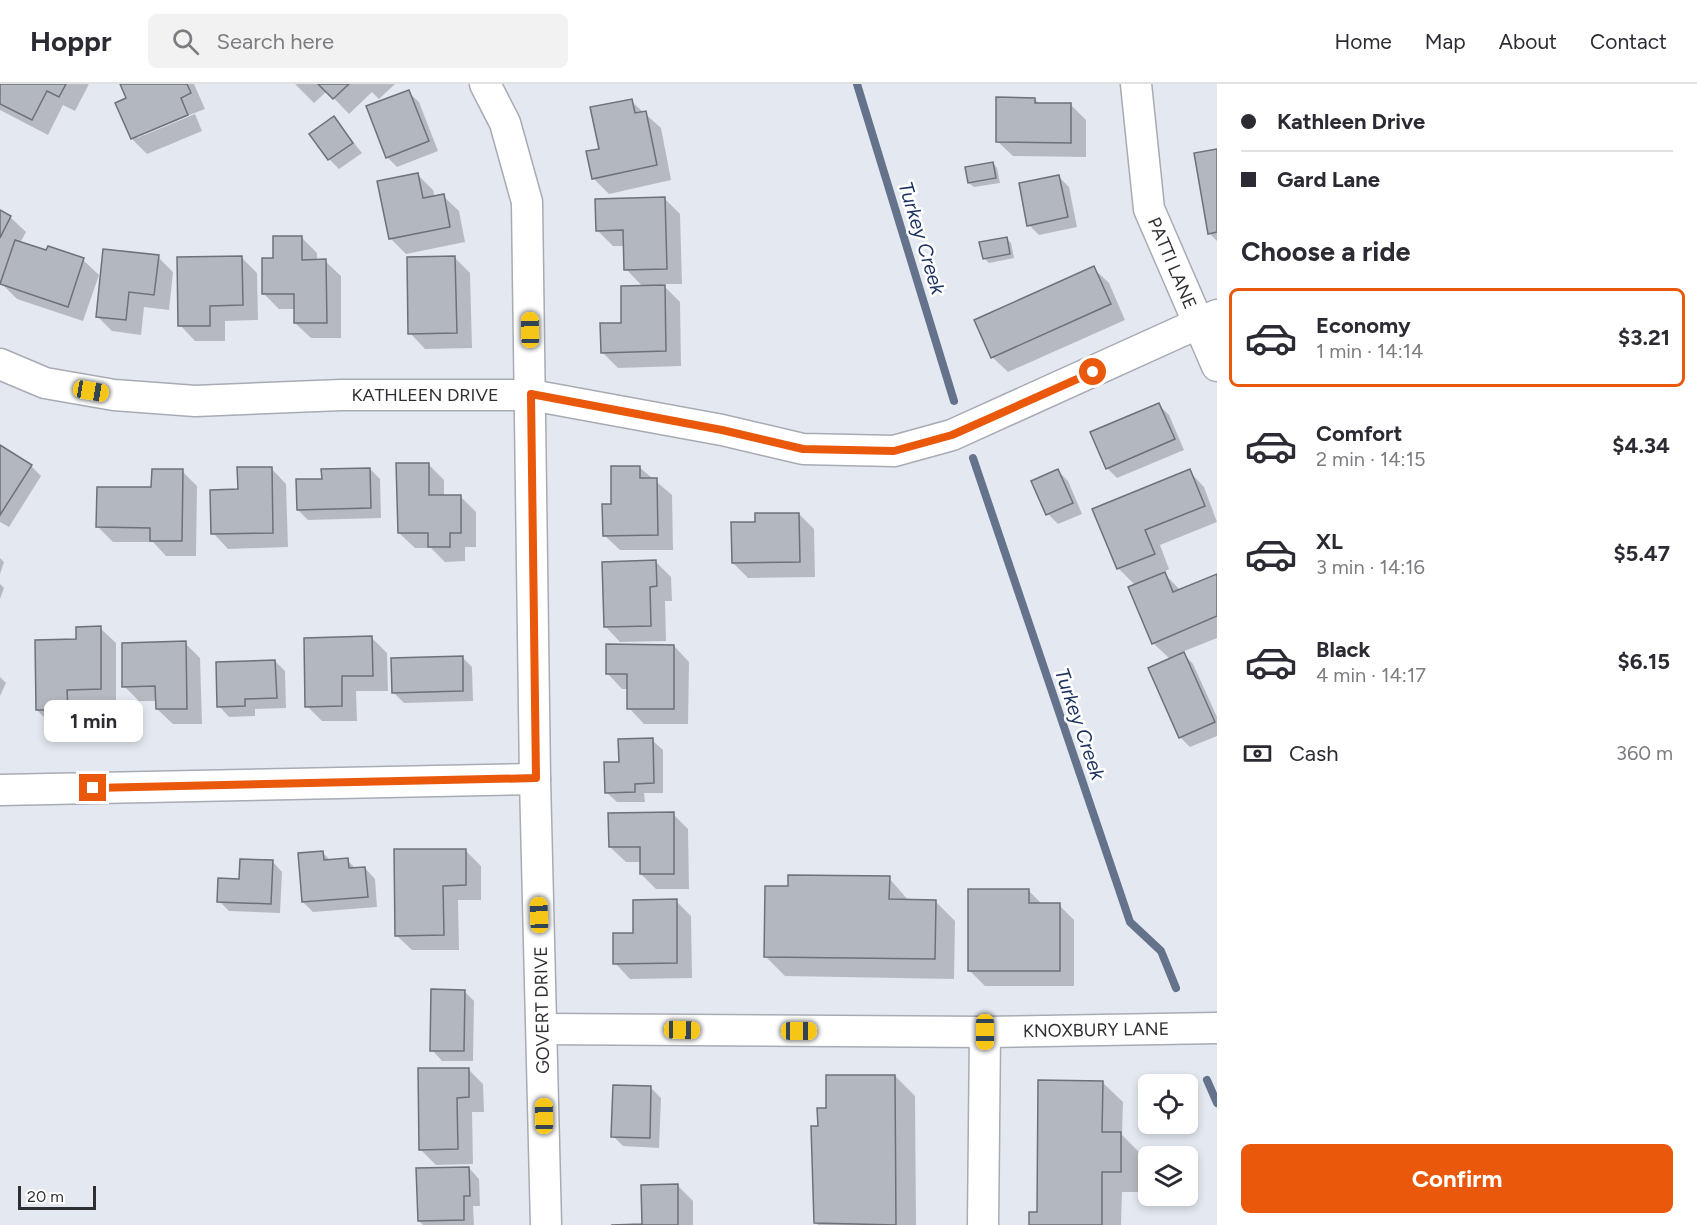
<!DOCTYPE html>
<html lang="en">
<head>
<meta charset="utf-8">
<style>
  :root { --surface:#fff; --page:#f2f2f3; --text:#2b2b33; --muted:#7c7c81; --line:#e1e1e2; --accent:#ea580c }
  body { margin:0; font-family:Figtree,sans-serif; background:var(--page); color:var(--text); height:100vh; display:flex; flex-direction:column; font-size:22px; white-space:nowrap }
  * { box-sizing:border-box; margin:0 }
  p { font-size:20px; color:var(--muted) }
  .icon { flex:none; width:33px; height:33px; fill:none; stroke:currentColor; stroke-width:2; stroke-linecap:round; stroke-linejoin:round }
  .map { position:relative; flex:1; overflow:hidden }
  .sheet { display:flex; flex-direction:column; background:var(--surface); width:480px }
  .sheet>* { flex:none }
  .hud { display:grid; align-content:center; height:132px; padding:0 24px; background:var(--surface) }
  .buttons { position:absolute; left:1138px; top:990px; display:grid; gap:12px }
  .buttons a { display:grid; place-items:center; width:60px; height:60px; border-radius:9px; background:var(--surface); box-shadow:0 3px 9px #0003; font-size:30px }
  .scale { position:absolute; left:18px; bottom:15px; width:78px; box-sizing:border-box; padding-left:6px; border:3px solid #2d2f32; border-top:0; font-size:16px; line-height:21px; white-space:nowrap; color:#2d2f32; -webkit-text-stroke:4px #fff; paint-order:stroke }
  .end { position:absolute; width:27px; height:27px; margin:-14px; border:8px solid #ea580c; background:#fff; box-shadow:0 0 0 3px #fff }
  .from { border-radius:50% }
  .bubble { position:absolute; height:42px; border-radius:9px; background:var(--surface); box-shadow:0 3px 9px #0003; font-size:20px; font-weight:700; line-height:42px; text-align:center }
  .car { position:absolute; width:18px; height:36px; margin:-18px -9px; border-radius:8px; box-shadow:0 0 4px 2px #0007; background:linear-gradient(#f5c518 24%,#345 0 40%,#f5c518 0 76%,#345 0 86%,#f5c518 0) }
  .hud b { display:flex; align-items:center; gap:21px; height:57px; font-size:22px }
  .hud b+b { border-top:2px solid var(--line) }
  .hud i { width:15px; height:15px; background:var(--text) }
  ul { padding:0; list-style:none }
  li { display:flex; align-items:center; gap:18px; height:99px; margin:0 12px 9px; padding:0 12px; border:3px solid transparent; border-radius:9px }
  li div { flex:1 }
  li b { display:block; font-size:22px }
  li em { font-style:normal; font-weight:700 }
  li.selected { border-color:var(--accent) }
  li>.icon { width:54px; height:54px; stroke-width:1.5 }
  h2 { padding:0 24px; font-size:27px; line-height:72px }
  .pay { display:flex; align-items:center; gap:15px; height:66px; padding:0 24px; font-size:22px }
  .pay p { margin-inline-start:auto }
  .primary-button { display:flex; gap:12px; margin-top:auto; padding:12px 24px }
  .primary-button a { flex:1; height:69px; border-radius:9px; background:var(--accent); color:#fff; font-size:24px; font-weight:700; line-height:69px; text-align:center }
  header { display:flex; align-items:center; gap:36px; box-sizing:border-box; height:84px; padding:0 30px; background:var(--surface); border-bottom:2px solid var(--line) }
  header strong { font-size:28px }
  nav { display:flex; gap:33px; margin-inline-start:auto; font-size:21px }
  .search { width:420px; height:54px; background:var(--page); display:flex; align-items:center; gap:15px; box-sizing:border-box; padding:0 21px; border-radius:9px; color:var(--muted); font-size:22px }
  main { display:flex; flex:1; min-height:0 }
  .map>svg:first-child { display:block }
</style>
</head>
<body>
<header>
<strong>Hoppr</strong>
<div class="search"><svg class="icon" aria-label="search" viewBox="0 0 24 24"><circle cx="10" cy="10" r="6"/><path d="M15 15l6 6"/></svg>Search here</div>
<nav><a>Home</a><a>Map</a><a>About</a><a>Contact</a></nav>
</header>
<main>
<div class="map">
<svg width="1217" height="1141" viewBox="0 0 1217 1141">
  <rect width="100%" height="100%" fill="#e4e9f1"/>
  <g fill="#0003">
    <polygon points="0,0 89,0 75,27 63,21 48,51 0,26"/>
    <polygon points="122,0 194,0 205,25 137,51 137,54 195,30 202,47 147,70 132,55 128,15"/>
    <polygon points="295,0 395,0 379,15 372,8 349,30 327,7 314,19"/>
    <polygon points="408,8 419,18 438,67 397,83 387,73"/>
    <polygon points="1034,15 1040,20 1071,21 1086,36 1086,73 1013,72 997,57"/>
    <polygon points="631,17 661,44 671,96 609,110 593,94 601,66"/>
    <polygon points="334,34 362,69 339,85 329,75"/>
    <polygon points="1217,67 1217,157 1209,149"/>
    <polygon points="993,79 997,84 1000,99 974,103 969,99"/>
    <polygon points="418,91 433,106 435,114 443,112 459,127 465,158 406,170 390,154"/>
    <polygon points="1058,92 1069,103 1077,143 1039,151 1029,141"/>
    <polygon points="664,114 680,130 682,200 662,200 680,218 681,282 618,284 602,268 623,240 643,203 626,185 625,162 613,162 598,147"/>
    <polygon points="0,127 10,133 26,148 20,159 83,176 99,191 83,237 17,215 0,198"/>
    <polygon points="301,153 317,169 317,177 325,177 341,192 341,254 311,254 295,239 295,225 279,225 264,210 274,175"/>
    <polygon points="1006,154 1011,159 1014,174 989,179 984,174"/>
    <polygon points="158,173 173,188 169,226 144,223 141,251 112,247 97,232"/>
    <polygon points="242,174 257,189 258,236 225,237 225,257 195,257 180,241"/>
    <polygon points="455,174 470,189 472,264 425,265 410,249"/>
    <polygon points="1093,184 1109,199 1125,236 1008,288 992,273"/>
    <polygon points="1159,321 1169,331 1184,366 1117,394 1107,384"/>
    <polygon points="0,363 31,382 41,392 9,443 0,438"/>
    <polygon points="428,380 444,396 444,412 460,412 476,428 476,463 465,463 465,477 445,478 431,464 415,464 399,449"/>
    <polygon points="639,383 672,411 673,466 620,466 604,451 613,421"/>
    <polygon points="271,384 286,400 288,463 228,465 213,449 239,407"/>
    <polygon points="370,385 380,395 381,434 308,436 298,426"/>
    <polygon points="182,387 197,402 196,472 166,472 153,458 113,458 98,443"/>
    <polygon points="1058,387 1068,397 1082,430 1058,440 1048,430 1033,398"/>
    <polygon points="1189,387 1204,403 1217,438 1160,461 1169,485 1163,488 1181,507 1217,492 1217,554 1182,568 1193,580 1217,633 1217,652 1190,663 1180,653 1170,575 1153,559 1136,502 1118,484 1094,426"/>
    <polygon points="799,430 814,445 815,493 748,494 733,479 757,439"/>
    <polygon points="0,474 4,478 0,490"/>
    <polygon points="656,478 671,493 672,517 665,517 666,557 620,558 605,542"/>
    <polygon points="0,500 4,504 0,515"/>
    <polygon points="100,544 116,559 116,620 82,621 82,641 52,641 37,626 77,557"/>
    <polygon points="372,554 387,569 388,607 356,607 357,637 322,637 307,622"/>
    <polygon points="185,559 200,574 202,640 173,640 157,625 157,617 139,617 124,602"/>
    <polygon points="674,562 689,578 688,640 644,640 629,624 629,605 622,605 607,589"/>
    <polygon points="462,573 472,583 473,617 404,619 394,609"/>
    <polygon points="275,577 285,587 286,624 255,625 255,632 229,633 219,622"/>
    <polygon points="0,593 6,599 0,612"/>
    <polygon points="652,656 663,666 663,709 644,709 645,718 617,718 606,708 620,679"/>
    <polygon points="673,730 688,745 689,805 656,805 641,790 641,778 626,778 610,763"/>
    <polygon points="465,766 481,782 481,816 458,816 459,866 412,866 396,851"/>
    <polygon points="323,769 331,777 347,776 356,785 365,784 375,795 377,823 313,828 303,818"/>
    <polygon points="272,777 282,788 280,829 229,827 219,817 241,796"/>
    <polygon points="889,794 909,817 935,817 955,837 954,895 785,892 765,872 789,804"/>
    <polygon points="1028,806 1043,821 1059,821 1074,836 1074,902 985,902 970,887"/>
    <polygon points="676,817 691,832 692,894 630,895 615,879 635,851"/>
    <polygon points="464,907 474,917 473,977 442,977 432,966"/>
    <polygon points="468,985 483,1000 484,1028 472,1028 473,1080 436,1081 421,1066"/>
    <polygon points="895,992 915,1012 916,1141 818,1141 815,1138 819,1044 828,1026"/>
    <polygon points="1102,998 1123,1018 1122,1051 1141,1070 1141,1108 1122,1108 1121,1141 1030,1141"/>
    <polygon points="651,1004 661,1014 659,1064 623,1062 613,1052"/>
    <polygon points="469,1084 479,1095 480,1122 473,1122 474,1141 423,1141 419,1137"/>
    <polygon points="677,1101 693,1117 693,1141 643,1141"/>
  </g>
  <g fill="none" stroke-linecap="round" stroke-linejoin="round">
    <g stroke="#65728c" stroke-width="8">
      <polyline points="857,0 954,317"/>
      <polyline points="973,374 1130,838 1161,867 1176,904"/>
      <polyline points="1207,996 1217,1019"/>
    </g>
  </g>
  <g fill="#b3b7bf" stroke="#6d7178" stroke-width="1.5">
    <polygon points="0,0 66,0 59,13 47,7 32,36 0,20"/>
    <polygon points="120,0 187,0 191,9 181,14 188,31 131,55 115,19 126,14"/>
    <polygon points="318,0 349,0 333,15"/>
    <polygon points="409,6 429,57 386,74 366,22"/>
    <polygon points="996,13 1035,14 1035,19 1071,19 1071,59 996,58"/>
    <polygon points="632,15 635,29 646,27 657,81 592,95 586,67 599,65 590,23"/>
    <polygon points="334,32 353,59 328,76 309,50"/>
    <polygon points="1217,65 1217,148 1208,150 1194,69"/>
    <polygon points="993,78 996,94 968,99 965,83"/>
    <polygon points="418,89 423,114 444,110 450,143 389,155 377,97"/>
    <polygon points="1059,91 1068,133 1027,142 1019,99"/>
    <polygon points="665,113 667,185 624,186 623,146 596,147 595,115"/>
    <polygon points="0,126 11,132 0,154"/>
    <polygon points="273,152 302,152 302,176 326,175 327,239 294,239 294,210 262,210 262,174 273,174"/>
    <polygon points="1007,153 1010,170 983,175 979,158"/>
    <polygon points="15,156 46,166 48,162 84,174 68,223 0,200"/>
    <polygon points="103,165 159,171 154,211 129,208 126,236 96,233"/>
    <polygon points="242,172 243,221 210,222 210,242 178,242 177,173"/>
    <polygon points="455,172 457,249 408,250 407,173"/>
    <polygon points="1094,182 1111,220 991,274 974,236"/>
    <polygon points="665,201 666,267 601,269 600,239 621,239 621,202"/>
    <polygon points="1159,319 1175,355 1106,385 1090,348"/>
    <polygon points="0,361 32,381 0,431"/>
    <polygon points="396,379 429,379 429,411 461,411 461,449 450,449 450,463 428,463 428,449 398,449"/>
    <polygon points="611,382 640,382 640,394 657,394 658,451 603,452 602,420 611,420"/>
    <polygon points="237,383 272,383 273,449 211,450 210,406 238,405"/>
    <polygon points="370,384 371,424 297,426 296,395 322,395 321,385"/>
    <polygon points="152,385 183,385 182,457 150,457 150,444 96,443 97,403 151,403"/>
    <polygon points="1058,385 1073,419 1046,431 1031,397"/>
    <polygon points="1190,385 1205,422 1145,446 1155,470 1117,485 1092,425"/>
    <polygon points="755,429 799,429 800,478 732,479 731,438 755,438"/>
    <polygon points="656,476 657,502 650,503 651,542 604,543 602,478"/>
    <polygon points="1165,488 1173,508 1217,490 1217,532 1152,560 1128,503"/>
    <polygon points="101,542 101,605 67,606 68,626 36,626 35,556 76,555 76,543"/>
    <polygon points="372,552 373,592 342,592 342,622 305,623 304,554"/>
    <polygon points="186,557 187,625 156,625 155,602 122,603 122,559"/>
    <polygon points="606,560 674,561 674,625 627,625 627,590 606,590"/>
    <polygon points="1184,568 1215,638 1179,654 1148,584"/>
    <polygon points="463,572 463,607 392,609 391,574"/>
    <polygon points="275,576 277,614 245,615 245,622 217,623 216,578"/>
    <polygon points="653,654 654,699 635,700 635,708 605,709 604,678 619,678 618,655"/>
    <polygon points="674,728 674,790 640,790 640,763 609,763 608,729"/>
    <polygon points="394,765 466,765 466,801 443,802 444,851 395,852"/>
    <polygon points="323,767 324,776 348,774 349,784 365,783 368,813 302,818 298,769"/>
    <polygon points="240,775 273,776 271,820 217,818 218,794 239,795"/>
    <polygon points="788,791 890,792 889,815 936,816 935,875 764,873 765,802 788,802"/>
    <polygon points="968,805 1029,805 1029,819 1060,819 1060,887 968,887"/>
    <polygon points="677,815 677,879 613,880 613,849 633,849 633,816"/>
    <polygon points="431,905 465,906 464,967 430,967"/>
    <polygon points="418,984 469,984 469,1013 457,1014 458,1065 419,1066"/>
    <polygon points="826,991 895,991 896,1141 814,1139 811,1042 818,1042 817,1024 826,1024"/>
    <polygon points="1038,996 1103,997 1102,1048 1121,1048 1121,1088 1102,1088 1102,1141 1029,1141 1029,1128 1037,1128"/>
    <polygon points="613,1001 651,1002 650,1054 611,1053"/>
    <polygon points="469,1083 470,1112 464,1112 464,1136 418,1137 416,1084"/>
    <polygon points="678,1100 678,1141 611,1141 642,1140 641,1101"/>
  </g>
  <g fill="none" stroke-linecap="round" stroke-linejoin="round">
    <g stroke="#a7abb3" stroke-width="33">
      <g id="street">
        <polyline points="485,0 505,39 527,118 535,695 546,1141"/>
        <polyline points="1136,0 1149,125 1217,282"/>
        <polyline points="0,280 45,299 114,311 195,317 341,311 531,311 722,346 803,365 894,367 952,351 1217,231"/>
        <polyline points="0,706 535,695"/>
        <polyline points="542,945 985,948 1217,944"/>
        <polyline points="983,1141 985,948"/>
      </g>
    </g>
    <use href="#street" stroke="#fff" stroke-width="30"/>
  </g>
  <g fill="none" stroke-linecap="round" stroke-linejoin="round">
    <polyline stroke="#ea580c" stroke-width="8" points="93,704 536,694 531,310 722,346 803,365 894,367 952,351 1093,288"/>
  </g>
  <g text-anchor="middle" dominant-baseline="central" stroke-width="5" stroke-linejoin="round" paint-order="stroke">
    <g font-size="18" fill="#2d2f32" stroke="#fff">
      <text transform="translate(1172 179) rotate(67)">PATTI LANE</text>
      <text x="425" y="311">KATHLEEN DRIVE</text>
      <text transform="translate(542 926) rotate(-91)">GOVERT DRIVE</text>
      <text transform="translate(1096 946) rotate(-1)">KNOXBURY LANE</text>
    </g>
    <g font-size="20" font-style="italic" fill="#1b315f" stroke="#fff">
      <text transform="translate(922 154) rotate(73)">Turkey Creek</text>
      <text transform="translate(1080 640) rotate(71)">Turkey Creek</text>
    </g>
  </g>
</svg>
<div class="buttons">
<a><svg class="icon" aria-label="locate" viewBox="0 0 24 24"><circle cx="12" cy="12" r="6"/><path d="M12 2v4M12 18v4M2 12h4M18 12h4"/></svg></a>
<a><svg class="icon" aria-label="layers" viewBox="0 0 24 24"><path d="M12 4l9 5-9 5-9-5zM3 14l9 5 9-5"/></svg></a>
</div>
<div class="scale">20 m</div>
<i class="end from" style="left:1093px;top:288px"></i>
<i class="end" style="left:93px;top:704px"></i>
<div class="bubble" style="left:44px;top:616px;width:99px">1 min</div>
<i class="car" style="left:530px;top:246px;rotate:359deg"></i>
<i class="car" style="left:91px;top:307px;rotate:100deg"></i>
<i class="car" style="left:539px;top:831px;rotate:358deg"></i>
<i class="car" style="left:682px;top:946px;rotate:91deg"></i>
<i class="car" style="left:799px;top:947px;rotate:90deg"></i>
<i class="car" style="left:985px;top:948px;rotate:180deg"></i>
<i class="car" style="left:544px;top:1032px;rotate:359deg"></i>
</div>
<section class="sheet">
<div class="hud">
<b><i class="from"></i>Kathleen Drive</b>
<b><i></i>Gard Lane</b>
</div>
<h2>Choose a ride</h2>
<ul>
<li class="selected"><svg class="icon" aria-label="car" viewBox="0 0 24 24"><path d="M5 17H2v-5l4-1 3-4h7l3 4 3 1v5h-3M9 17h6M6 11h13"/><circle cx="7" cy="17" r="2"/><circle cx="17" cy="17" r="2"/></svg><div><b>Economy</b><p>1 min · 14:14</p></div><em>$3.21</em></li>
<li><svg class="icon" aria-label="car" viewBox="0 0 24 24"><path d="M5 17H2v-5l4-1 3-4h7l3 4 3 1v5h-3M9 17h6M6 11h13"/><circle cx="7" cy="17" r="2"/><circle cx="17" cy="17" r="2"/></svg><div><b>Comfort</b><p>2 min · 14:15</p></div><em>$4.34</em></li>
<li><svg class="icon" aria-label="car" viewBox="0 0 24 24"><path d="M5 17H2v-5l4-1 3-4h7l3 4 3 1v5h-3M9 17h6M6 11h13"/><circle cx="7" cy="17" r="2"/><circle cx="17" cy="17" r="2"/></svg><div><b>XL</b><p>3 min · 14:16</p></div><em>$5.47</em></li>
<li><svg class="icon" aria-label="car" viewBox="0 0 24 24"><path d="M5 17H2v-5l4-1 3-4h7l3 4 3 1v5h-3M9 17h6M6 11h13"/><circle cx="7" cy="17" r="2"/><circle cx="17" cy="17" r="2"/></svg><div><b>Black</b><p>4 min · 14:17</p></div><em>$6.15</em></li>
</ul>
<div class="pay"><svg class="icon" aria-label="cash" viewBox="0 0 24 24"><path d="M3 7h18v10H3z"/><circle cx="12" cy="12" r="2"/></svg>Cash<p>360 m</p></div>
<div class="primary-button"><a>Confirm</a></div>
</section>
</main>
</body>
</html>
